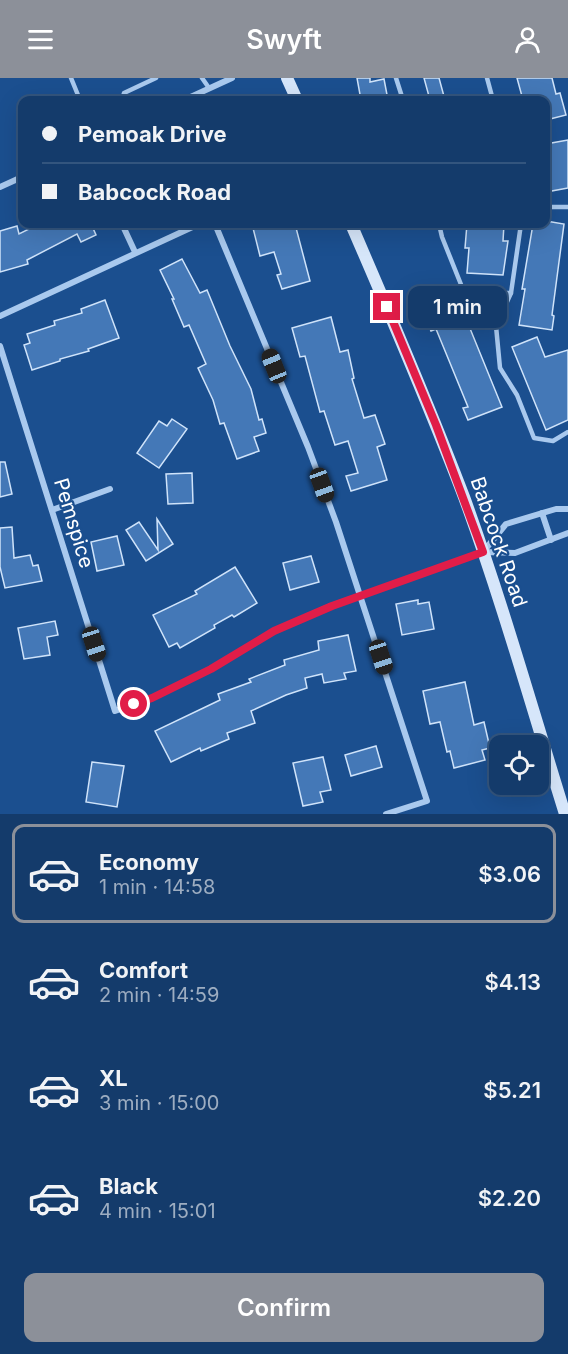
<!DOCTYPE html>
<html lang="en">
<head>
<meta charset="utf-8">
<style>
  :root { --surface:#143b6b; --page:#214673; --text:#f1f3f6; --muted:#9dadc1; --line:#33557e; --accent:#8c9099 }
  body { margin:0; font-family:Inter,sans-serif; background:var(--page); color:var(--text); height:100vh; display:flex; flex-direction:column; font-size:22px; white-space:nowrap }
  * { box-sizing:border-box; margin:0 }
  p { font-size:20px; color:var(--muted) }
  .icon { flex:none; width:33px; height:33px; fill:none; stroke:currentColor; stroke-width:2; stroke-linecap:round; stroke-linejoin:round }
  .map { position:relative; height:736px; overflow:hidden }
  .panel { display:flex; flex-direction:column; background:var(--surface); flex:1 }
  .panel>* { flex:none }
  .guide { position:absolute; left:18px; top:18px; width:532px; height:132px; border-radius:12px; box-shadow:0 6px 24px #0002,0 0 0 2px var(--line); display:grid; align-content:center; height:132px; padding:0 24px; background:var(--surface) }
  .buttons { position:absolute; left:489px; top:657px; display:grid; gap:12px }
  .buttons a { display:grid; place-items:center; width:60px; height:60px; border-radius:12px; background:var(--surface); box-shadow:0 6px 24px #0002,0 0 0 2px var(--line); font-size:30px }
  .end { position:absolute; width:27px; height:27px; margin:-14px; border:8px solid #e11d48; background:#fff; box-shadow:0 0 0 3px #fff }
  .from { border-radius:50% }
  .bubble { position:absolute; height:42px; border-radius:12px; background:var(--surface); box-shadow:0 6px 24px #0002,0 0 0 2px var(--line); font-size:20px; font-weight:600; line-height:42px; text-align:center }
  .car { position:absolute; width:18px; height:36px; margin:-18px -9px; border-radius:8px; box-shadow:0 0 4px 2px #0007; background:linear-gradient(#222 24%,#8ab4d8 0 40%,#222 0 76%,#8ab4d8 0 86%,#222 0) }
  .guide b { display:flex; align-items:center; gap:21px; height:57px; font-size:22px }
  .guide b+b { border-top:2px solid var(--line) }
  .guide i { width:15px; height:15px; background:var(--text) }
  ul { padding:10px 0 0; list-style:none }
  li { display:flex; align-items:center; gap:18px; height:99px; margin:0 12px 9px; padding:0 12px; border:3px solid transparent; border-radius:12px }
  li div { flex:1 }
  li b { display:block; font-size:22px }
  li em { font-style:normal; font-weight:600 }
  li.active { border-color:var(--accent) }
  li>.icon { width:54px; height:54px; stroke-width:1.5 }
  .cta { display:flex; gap:12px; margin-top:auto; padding:12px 24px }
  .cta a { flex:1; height:69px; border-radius:12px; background:var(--accent); color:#fff; font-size:24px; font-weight:600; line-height:69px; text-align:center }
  header { display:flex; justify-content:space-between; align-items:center; height:78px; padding:0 24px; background:var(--accent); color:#fff; font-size:27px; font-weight:600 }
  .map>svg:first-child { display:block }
</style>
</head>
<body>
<header><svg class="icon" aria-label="menu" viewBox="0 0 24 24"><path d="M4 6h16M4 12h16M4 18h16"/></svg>Swyft<svg class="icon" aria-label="person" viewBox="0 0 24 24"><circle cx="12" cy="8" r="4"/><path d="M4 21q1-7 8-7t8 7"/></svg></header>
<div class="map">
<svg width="568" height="736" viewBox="0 0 568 736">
  <rect width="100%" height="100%" fill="#1b4f8f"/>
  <g fill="#4478b7" stroke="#cfe3fa" stroke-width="1.5">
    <polygon points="357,0 370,0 370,4 384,1 388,22 361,22"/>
    <polygon points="424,0 439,0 445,22 430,22"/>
    <polygon points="517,0 552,0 556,16 560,15 566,37 546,42 546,22 523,22"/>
    <polygon points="568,62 568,110 546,114 546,66"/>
    <polygon points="546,143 564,146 552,237 554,238 552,252 519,247 525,211 522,211 533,146 546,146"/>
    <polygon points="39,146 97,146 92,148 96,157 81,164 77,156 27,182 28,186 0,194 0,153 17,148 19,156"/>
    <polygon points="268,146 295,146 310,203 282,211 277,197 281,196 274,174 260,178 253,150"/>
    <polygon points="467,146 504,146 503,163 508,163 503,197 467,195 469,170 465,170"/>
    <polygon points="182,181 200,215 207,212 230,268 251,311 259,342 262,341 266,355 254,359 259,373 237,381 224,345 220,346 213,322 198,290 206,286 189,247 184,249 172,221 174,221 160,192"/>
    <polygon points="458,221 502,329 468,342 463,330 468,329 450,285 436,251 431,253 422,231 444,222 445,226"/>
    <polygon points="105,222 119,260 88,271 89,273 60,281 60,283 32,292 24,267 30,265 27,256 55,247 54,243 82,235 81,231"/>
    <polygon points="331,239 340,274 348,272 354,300 352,301 364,340 375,337 385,366 377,369 387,402 351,413 346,398 358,395 348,363 335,367 324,333 320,334 305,278 300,279 292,250"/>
    <polygon points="537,259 545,279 568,272 568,342 546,352 512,269"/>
    <polygon points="172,341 187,351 159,390 137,375 159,343 167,348"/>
    <polygon points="0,384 5,384 12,416 0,419"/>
    <polygon points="192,395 193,425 168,426 166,396"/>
    <polygon points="157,441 173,466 146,483 126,452 139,444 158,472"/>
    <polygon points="12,449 14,480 30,477 33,488 38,487 42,503 5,510 0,489 0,450"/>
    <polygon points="117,458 124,487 97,493 91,464"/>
    <polygon points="311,478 319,504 290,512 283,485"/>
    <polygon points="235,489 257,525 234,539 232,537 214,547 215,550 180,570 177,565 169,569 153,537 197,516 195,513"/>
    <polygon points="418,522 418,526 429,524 434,551 402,557 396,526"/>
    <polygon points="55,543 58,557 47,559 50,577 24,581 18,550"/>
    <polygon points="348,557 356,593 344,595 346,601 324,605 322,596 305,600 307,610 286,617 251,633 255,645 227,655 229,661 201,673 200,670 171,684 155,653 220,622 218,616 251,604 249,601 285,587 284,582 319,572 318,563"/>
    <polygon points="465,604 474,647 484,644 490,670 482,672 485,682 454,690 450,673 447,674 440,644 430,646 423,613"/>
    <polygon points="376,668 382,689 351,698 345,677"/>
    <polygon points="323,679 331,712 320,714 323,724 303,728 293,685"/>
    <polygon points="92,684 124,688 117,729 86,724"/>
  </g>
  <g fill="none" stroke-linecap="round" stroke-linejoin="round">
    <g stroke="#a9c9ee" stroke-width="4.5">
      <polyline points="71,0 80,22"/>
      <polyline points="202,0 209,10"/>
      <polyline points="396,0 403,22"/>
      <polyline points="487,0 493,22"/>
      <polyline points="122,22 124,15 156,0"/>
      <polyline points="546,129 568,129"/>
      <polyline points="439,146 442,159 462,209 483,215 511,215 496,248 500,290 517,317 534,360 553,363 568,354"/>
      <polyline points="511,215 521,146"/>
    </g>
    <g stroke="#a9c9ee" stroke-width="6">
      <polyline points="184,22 232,0"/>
      <polyline points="0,109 22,99"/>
      <polyline points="122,146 135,174"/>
      <polyline points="215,146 308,369 336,444 427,723 386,736"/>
      <polyline points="0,238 199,146"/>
      <polyline points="0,268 115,633 152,620 211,591 274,553 331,528 483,474 515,475 568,455"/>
      <polyline points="52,432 110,411"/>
      <polyline points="542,435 551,462"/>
      <polyline points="483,474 506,446 556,431 568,431"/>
    </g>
    <g stroke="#d6e6fa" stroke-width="12">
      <polyline points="287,0 297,22"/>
      <path d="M351 146C390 236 429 327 464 419 502 523 532 630 565 736"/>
    </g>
  </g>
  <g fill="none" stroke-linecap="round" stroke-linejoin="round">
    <polyline stroke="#e11d48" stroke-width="8" points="134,626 152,620 211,591 274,553 332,528 483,474 436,347 387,229"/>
  </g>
  <g text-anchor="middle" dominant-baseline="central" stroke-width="4.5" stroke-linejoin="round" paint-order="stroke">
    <g font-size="20" fill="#fff" stroke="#1b4f8f">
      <text transform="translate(74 445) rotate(73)">Pemspice</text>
      <text transform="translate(499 464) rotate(71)">Babcock Road</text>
    </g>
  </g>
</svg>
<div class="buttons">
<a><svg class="icon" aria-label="locate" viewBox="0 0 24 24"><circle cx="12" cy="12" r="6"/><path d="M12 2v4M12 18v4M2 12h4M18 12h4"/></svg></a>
</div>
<i class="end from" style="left:134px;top:626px"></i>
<i class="end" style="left:387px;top:229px"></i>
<div class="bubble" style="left:408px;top:208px;width:99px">1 min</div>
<i class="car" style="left:274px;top:288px;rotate:338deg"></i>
<i class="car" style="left:322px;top:407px;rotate:160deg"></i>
<i class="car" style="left:94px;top:566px;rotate:162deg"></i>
<i class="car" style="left:381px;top:579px;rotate:162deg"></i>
<div class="guide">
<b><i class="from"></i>Pemoak Drive</b>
<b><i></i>Babcock Road</b>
</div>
</div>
<section class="panel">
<ul>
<li class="active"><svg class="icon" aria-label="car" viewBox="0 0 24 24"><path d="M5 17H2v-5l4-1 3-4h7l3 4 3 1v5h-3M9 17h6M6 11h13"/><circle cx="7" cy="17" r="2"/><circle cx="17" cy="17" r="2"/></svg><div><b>Economy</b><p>1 min · 14:58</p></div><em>$3.06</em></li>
<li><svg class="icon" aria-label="car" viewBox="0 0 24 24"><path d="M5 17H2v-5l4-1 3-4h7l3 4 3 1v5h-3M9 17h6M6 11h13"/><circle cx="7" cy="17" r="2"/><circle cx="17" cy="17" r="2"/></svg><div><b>Comfort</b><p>2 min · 14:59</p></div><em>$4.13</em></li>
<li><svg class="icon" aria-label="car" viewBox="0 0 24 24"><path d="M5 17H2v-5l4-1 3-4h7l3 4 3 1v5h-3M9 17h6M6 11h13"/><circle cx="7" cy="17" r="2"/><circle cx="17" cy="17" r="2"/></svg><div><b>XL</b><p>3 min · 15:00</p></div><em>$5.21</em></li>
<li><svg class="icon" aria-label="car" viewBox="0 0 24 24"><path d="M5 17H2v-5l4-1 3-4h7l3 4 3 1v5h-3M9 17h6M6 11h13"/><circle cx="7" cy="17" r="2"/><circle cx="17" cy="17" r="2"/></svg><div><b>Black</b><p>4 min · 15:01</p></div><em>$2.20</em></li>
</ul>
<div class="cta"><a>Confirm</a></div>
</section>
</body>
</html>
